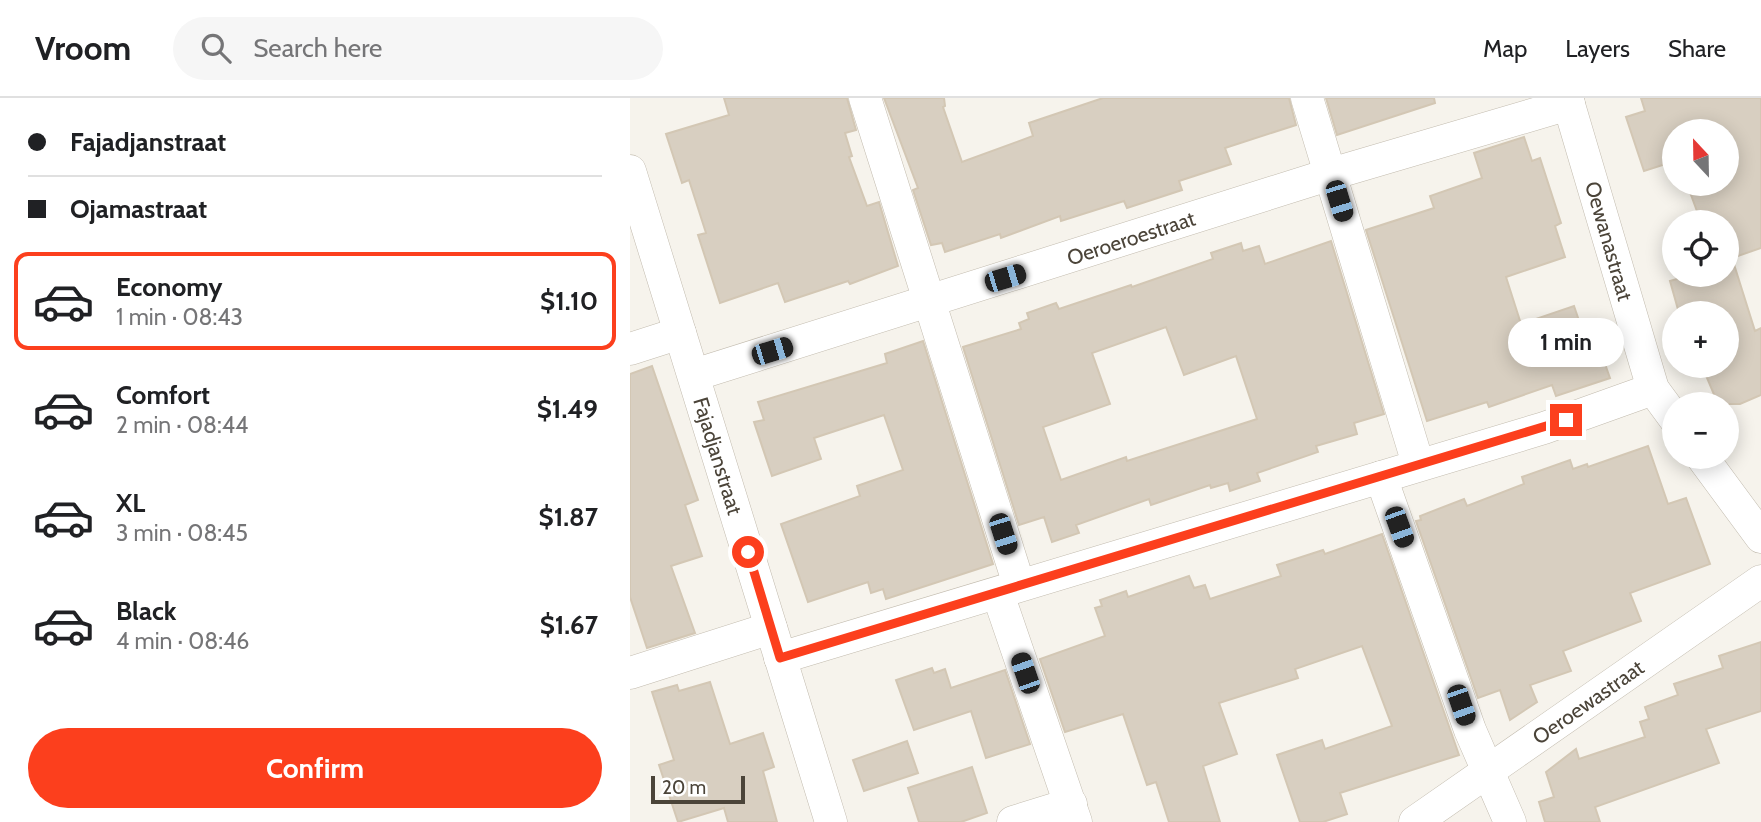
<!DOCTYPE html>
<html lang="en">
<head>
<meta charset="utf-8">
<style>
  :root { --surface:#fff; --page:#f6f6f6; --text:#202124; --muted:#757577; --line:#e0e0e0; --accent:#fc3f1d }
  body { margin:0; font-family:Cabin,sans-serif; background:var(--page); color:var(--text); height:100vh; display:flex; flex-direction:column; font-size:26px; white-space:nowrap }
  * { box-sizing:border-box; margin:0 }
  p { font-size:23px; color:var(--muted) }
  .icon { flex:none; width:38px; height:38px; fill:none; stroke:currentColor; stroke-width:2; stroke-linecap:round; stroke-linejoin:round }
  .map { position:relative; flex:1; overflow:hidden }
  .side { display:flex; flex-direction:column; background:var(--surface); width:630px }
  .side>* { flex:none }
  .banner { display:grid; align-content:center; height:154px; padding:0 28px; background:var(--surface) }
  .needle { width:46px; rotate:338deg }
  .tools { position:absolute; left:1032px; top:21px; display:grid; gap:14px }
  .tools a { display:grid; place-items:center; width:77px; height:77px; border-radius:50%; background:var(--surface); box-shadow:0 4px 18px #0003; font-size:35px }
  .scale { position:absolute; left:21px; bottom:18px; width:94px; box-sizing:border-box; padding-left:7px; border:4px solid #4b4439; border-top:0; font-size:19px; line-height:24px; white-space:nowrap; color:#4b4439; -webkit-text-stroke:5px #fff; paint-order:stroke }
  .end { position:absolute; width:32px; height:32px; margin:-16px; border:9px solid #fc3f1d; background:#fff; box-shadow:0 0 0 4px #fff }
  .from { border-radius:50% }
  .bubble { position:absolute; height:49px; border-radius:24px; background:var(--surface); box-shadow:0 4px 18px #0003; font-size:23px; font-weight:700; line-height:49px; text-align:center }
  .car { position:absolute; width:21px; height:42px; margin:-21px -10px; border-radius:9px; box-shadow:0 0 5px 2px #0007; background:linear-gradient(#222 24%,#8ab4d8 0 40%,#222 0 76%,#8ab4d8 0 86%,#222 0) }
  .banner b { display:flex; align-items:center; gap:24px; height:66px; font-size:26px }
  .banner b+b { border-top:2px solid var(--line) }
  .banner i { width:18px; height:18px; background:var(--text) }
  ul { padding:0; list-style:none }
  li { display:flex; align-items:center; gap:21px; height:98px; margin:0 14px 10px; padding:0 14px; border:4px solid transparent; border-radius:14px }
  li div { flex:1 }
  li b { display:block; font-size:26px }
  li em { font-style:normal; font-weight:700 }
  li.current { border-color:var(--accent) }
  li>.icon { width:63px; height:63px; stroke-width:1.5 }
  .action { display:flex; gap:14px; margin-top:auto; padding:14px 28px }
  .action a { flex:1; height:80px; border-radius:42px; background:var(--accent); color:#fff; font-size:28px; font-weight:700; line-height:80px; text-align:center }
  header { display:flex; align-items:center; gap:42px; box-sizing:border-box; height:98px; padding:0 35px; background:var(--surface); border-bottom:2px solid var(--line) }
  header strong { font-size:33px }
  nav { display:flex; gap:38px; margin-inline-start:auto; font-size:24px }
  .search { width:490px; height:63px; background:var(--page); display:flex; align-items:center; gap:18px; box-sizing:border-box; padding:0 24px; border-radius:38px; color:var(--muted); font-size:26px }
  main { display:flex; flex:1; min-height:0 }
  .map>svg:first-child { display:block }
</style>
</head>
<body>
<header>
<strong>Vroom</strong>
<div class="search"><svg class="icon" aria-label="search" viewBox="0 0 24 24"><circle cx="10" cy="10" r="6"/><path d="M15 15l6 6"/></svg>Search here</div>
<nav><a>Map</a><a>Layers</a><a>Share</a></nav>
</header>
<main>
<section class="side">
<div class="banner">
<b><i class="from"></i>Fajadjanstraat</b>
<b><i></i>Ojamastraat</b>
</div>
<ul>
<li class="current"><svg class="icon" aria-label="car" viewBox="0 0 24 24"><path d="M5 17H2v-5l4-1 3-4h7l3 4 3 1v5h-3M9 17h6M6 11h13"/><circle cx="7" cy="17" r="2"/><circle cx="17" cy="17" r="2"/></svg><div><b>Economy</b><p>1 min · 08:43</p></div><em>$1.10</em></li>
<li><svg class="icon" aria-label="car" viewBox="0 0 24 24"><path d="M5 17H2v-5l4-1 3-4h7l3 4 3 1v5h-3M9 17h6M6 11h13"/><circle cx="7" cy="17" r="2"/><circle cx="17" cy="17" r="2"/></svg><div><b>Comfort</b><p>2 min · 08:44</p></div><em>$1.49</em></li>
<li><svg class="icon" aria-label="car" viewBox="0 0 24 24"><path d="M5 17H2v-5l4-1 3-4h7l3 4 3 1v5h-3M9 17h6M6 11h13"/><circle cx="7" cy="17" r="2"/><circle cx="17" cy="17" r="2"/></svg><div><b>XL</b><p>3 min · 08:45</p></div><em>$1.87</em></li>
<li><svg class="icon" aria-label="car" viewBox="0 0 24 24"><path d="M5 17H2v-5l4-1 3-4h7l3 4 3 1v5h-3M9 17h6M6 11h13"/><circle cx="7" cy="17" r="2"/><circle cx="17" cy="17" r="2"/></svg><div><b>Black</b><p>4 min · 08:46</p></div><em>$1.67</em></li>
</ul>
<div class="action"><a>Confirm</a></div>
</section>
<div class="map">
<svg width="1131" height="724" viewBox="0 0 1131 724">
  <rect width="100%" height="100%" fill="#f6f3ec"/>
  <g fill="#d8cfc1" stroke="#d3c7b4" stroke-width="2" fill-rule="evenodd">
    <polygon points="94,0 217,0 226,32 215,35 222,58 219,59 237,108 249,104 268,168 220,186 218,183 155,204 148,185 90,205 68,137 76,135 59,82 52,85 36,36 99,17"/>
    <polygon points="254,0 314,0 315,8 313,9 332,64 403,38 399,25 473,0 659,0 666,27 595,50 601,66 549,83 552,92 497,110 494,103 431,123 430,118 371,140 370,136 315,154 312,145 301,147 283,92 288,90"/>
    <polygon points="696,0 804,0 805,5 707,37"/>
    <polygon points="1011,0 1131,0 1131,150 1102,160 1125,233 1131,230 1131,297 1110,306 1088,306 1072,268 1097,268 1097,215 1049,215 1040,183 1061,177 1097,177 1097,124 1071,124 1057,86 1097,86 1097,33 1045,33 1045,63 1014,73 996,19 1015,13"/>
    <polygon points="894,39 902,63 910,60 931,125 925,128 935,159 876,179 891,226 944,208 959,252 969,249 980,280 926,298 922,287 859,309 857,304 797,323 736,132 804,110 800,98 852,80 844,55"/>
    <path d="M701 143 754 316 724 325 727 336 686 348 688 354 627 375 630 383 600 393 598 385 581 390 580 387 521 407 519 401 446 427 449 435 422 444 414 419 389 427 333 249 391 231 389 225 399 221 397 215 426 205 429 211 501 187 502 189 583 161 581 155 611 145 613 153 629 148 635 166ZM536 229 554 277 606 258 627 321 497 363 496 359 431 382 413 329 480 306 462 255Z"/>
    <polygon points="293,243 363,466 256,501 253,491 241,495 238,484 178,504 151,426 230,398 227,388 273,372 254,317 184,340 191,361 142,378 124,324 134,322 128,304 257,265 255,256"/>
    <polygon points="22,268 68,402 55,407 72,458 41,468 65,535 17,550 0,499 0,276"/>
    <polygon points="1018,348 1038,406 1056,400 1080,466 1000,495 1011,523 933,553 941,573 900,587 907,604 880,622 870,592 848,600 786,423 791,422 790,418 834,401 837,408 894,386 892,379 940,362 943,371 957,366 958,369"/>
    <polygon points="752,436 829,657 710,695 717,716 693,724 670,724 647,657 692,642 695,651 762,628 732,548 665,571 668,580 589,605 607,656 573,668 590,724 539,724 526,684 517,687 493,616 435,634 410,561 475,538 465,510 472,508 470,502 496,493 498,499 559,478 564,490 575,487 580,501 651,478 647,467 693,452 695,456"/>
    <polygon points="1131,544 1131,613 1076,631 1089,665 965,709 970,724 915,724 909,704 924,699 916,674 946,651 949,661 1015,639 1010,624 1019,621 1015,609 1048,597 1044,586 1093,570 1089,558"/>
    <polygon points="302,570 304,575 315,571 321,590 375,572 400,646 356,660 341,613 284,632 266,582"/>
    <polygon points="80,584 100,646 133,635 144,669 133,673 147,724 98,724 94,710 48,724 29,667 44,662 22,594 47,587 49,593"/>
    <polygon points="277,643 288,675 234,693 223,662"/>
    <polygon points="342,669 357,715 331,724 289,724 278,690"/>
  </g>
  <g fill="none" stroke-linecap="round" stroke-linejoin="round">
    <g stroke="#c2bbae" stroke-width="33">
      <g id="minor">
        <polyline points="235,0 389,487"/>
        <polyline points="677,0 788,366"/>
        <polyline points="937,0 1023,291 1045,321"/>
        <polyline points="0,73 201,724"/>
        <polyline points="0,251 50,235"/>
        <polyline points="64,277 701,76 939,6"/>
        <polyline points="1072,359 1131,439"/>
        <polyline points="751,379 840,632 880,724"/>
        <polyline points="368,496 446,724"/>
        <polyline points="150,560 914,330 1023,291"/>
        <polyline points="0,575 141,530"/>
        <polyline points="383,724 441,706"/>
        <polyline points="785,724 1131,483"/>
      </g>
    </g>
    <use href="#minor" stroke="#fff" stroke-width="32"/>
  </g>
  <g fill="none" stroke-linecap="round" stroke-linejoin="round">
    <polyline stroke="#fc3f1d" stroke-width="9" points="118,454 150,560 936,322"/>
  </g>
  <g text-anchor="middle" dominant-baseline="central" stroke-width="6" stroke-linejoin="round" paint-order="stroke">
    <g font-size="21" fill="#4b4439" stroke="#fff">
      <text transform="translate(501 140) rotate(-18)">Oeroeroestraat</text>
      <text transform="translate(979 143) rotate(74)">Oewanastraat</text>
      <text transform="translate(88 358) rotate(73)">Fajadjanstraat</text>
      <text transform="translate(958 604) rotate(-35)">Oeroewastraat</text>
    </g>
  </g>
</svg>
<div class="tools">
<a><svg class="needle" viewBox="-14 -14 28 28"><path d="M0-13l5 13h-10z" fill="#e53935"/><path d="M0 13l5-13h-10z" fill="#757577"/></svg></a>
<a><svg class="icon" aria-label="locate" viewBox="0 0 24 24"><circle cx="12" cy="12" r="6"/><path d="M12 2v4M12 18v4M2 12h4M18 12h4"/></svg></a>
<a>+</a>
<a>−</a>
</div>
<div class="scale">20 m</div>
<i class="end from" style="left:118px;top:454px"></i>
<i class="end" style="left:936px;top:322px"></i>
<div class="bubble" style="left:878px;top:220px;width:116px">1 min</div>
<i class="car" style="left:709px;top:103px;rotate:163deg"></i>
<i class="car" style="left:375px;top:180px;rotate:73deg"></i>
<i class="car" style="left:142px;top:253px;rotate:73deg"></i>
<i class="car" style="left:769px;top:429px;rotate:160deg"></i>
<i class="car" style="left:373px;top:436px;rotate:162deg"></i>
<i class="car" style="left:395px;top:575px;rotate:341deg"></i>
<i class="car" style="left:831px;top:607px;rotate:161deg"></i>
</div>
</main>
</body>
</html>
